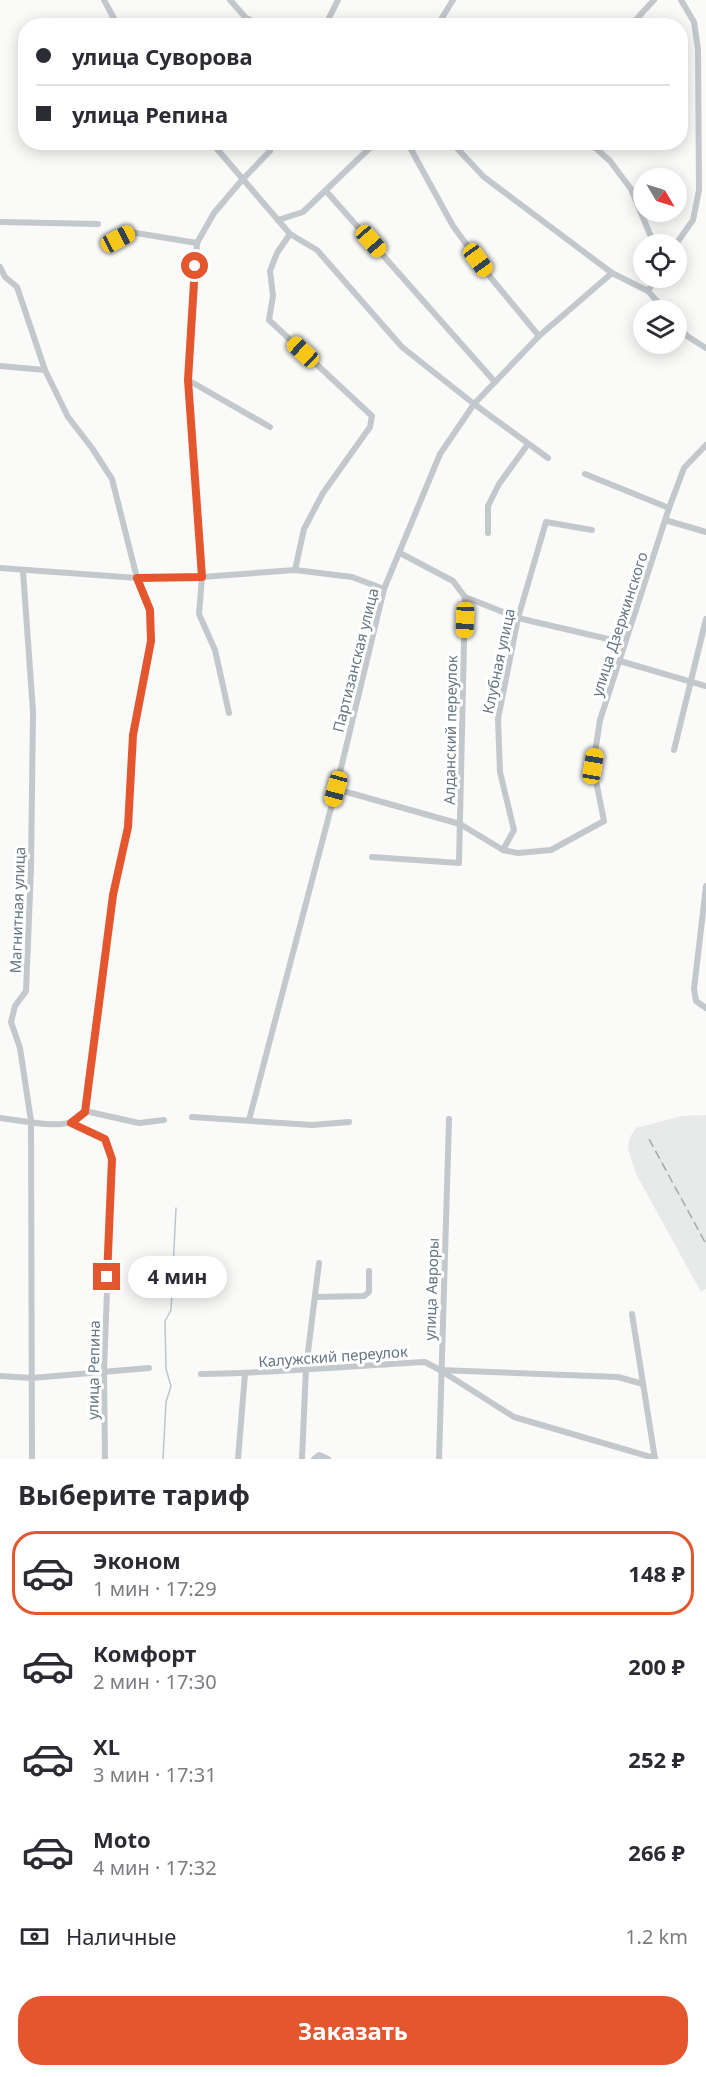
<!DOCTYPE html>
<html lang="ru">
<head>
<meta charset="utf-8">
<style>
  :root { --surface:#fff; --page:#f2f2f3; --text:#2b2b33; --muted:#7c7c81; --line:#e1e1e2; --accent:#e4572e }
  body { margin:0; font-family:"Noto Sans",sans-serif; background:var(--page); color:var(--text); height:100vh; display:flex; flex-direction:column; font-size:22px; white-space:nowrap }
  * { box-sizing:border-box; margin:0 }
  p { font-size:20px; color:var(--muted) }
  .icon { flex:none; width:33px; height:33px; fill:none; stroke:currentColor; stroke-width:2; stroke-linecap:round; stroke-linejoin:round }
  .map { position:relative; height:1459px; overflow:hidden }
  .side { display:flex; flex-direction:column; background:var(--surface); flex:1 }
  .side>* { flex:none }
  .banner { position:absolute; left:18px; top:18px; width:670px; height:132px; border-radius:24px; box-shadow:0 3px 15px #0003; display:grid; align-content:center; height:132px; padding:0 18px; background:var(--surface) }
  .needle { width:39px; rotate:128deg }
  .fabs { position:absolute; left:633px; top:168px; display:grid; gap:12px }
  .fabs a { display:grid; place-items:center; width:54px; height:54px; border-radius:50%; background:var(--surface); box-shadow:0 3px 15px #0003; font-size:30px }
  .end { position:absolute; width:27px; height:27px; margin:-14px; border:8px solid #e4572e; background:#fff; box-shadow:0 0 0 3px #fff }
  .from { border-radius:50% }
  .bubble { position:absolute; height:42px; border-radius:21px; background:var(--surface); box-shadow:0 3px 15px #0003; font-size:20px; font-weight:700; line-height:42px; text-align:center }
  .car { position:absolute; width:18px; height:36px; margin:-18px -9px; border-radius:8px; box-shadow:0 0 4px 2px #0007; background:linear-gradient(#f5c518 24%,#345 0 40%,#f5c518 0 76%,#345 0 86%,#f5c518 0) }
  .banner b { display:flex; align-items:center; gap:21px; height:57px; font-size:22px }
  .banner b+b { border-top:2px solid var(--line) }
  .banner i { width:15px; height:15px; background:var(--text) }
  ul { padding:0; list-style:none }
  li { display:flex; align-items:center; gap:18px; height:84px; margin:0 12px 9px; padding:0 6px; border:3px solid transparent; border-radius:24px }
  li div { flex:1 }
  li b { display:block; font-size:22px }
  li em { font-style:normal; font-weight:700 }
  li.on { border-color:var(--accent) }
  li>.icon { width:54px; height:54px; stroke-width:1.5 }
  h2 { padding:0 18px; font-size:27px; line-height:72px }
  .pay { display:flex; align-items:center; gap:15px; height:66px; padding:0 18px; font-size:22px }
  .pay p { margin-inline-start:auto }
  .action { display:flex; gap:12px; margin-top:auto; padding:12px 18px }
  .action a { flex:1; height:69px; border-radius:24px; background:var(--accent); color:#fff; font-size:24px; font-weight:700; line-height:69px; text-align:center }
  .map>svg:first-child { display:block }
</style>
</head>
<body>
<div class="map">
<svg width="706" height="1459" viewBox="0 0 706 1459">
  <rect width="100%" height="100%" fill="#fafaf8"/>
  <polygon fill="#e8e9e9" points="706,1115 706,1289 701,1292 636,1174 628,1149 630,1137 636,1128 682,1116"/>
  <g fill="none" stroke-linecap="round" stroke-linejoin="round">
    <polyline stroke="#bbc7cb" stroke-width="1.5" points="163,1459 166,1402 171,1386 166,1369 165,1321 171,1310 176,1208"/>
    <g stroke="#c3c8cc" stroke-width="6">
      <polyline points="104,0 118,26"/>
      <polyline points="230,0 246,18 264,26"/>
      <polyline points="325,26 338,0"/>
      <polyline points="437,26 453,0"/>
      <polyline points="630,26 654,0"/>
      <polyline points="211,142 278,220 290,234 317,250 402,347 474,404 548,458"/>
      <polyline points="407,142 453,226 491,278 539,336"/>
      <polyline points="451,142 484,177 612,273 648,291 665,310"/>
      <polyline points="589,142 610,161 631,189 654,244"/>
      <polyline points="326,191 495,382"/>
      <polyline points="278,220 303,212 376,142"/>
      <polyline points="0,222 98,224"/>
      <polyline points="290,234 277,253 270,271 273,296 269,320 372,416 370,427 323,493 304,529 295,570"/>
      <polyline points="676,244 693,220 699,190 698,49 694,22 681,0"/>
      <polyline points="105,246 130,232 197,243"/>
      <polyline points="0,267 5,277 17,287 45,370 68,417 92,448 112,479 137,578 150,610 151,641 133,735 128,827 113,895 85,1111"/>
      <polyline points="648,291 656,278"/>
      <polyline points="676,323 687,336 706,348"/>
      <polyline points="0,366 45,370"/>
      <polyline points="188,380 270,427"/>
      <polyline points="585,474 669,508"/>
      <polyline points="665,520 706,532"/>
      <polyline points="488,533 488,506 499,484 528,444"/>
      <polyline points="400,553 453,581 465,597 518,618 625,643"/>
      <polyline points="0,568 137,578 202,577 295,570 352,577 384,589"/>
      <polyline points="23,571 33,712 31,868 26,991 15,1006 11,1022 20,1048 31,1121 32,1459"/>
      <polyline points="620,661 706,686"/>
      <polyline points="229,713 215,650 199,614 202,577 188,380 197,243 214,213 242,180 270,151 272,142"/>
      <polyline points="674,750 706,619"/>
      <polyline points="336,789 460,824 503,850 518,853 551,850 604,821 593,766 600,720 669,508 684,468 706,445"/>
      <polyline points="503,850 514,830 500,772 498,719 518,618 546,522 592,530"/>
      <polyline points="372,857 459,863 465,597"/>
      <polyline points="706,886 694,989 696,1001 706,1008"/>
      <polyline points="192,1117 312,1125 349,1122"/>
      <path d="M0 1118C17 1120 59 1129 73 1121 77 1119 81 1114 85 1111L139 1123 164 1120"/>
      <polyline points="249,1120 336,789 384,589 440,454 474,404 539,336 612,273"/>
      <polyline points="71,1123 105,1139 112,1159 104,1371 105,1459"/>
      <polyline points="315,1297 364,1296 369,1292 369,1271"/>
      <polyline points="632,1314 655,1459"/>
      <polyline points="440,1370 514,1417 654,1458"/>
      <path d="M201 1374C276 1373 351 1366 425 1362L440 1370 618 1377 643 1384"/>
      <polyline points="0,1376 32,1378 149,1368"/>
      <polyline points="238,1459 245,1374"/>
      <polyline points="302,1459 306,1368 319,1263"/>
      <polyline points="314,1459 319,1455 328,1459"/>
      <polyline points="439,1459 449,1119"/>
    </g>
    <polyline stroke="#a2aab0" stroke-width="1.5" stroke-dasharray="9 4.5" stroke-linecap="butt" points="649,1139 706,1244"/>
  </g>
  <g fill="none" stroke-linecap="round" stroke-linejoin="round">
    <polyline stroke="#e4572e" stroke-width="8" points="107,1277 112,1159 105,1139 71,1123 85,1112 113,895 128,827 133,735 151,641 150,610 137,578 202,577 188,380 195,266"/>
  </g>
  <g text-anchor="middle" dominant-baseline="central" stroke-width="6" stroke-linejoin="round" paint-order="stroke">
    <g font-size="15" fill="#657683" stroke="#fff">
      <text transform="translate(619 624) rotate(-72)">улица Дзержинского</text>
      <text transform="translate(355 660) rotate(-76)">Партизанская улица</text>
      <text transform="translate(498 661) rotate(-78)">Клубная улица</text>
      <text transform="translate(450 730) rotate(-89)">Алданский переулок</text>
      <text transform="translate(17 910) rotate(-88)">Магнитная улица</text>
      <text transform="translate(431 1289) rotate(-88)">улица Авроры</text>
      <text transform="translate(333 1356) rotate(-4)">Калужский переулок</text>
      <text transform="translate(93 1370) rotate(-89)">улица Репина</text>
    </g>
  </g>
</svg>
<div class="fabs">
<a><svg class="needle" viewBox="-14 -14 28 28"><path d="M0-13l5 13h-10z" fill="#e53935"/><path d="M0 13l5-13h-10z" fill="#7c7c81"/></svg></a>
<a><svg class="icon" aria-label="locate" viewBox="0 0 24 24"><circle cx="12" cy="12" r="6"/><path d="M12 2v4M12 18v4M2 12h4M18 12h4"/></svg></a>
<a><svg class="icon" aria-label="layers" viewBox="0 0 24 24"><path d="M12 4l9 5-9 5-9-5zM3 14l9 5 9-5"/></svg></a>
</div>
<i class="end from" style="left:195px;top:266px"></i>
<i class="end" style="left:107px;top:1277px"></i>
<div class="bubble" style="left:128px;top:1256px;width:99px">4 мин</div>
<i class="car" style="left:118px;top:239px;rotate:62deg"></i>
<i class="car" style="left:371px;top:241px;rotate:139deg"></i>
<i class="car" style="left:478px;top:260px;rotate:144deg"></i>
<i class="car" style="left:303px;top:352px;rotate:313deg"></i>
<i class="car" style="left:465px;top:620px;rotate:182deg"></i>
<i class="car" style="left:593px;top:766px;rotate:9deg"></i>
<i class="car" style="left:336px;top:789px;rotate:195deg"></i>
<div class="banner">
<b><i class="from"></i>улица Суворова</b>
<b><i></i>улица Репина</b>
</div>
</div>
<section class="side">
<h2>Выберите тариф</h2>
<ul>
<li class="on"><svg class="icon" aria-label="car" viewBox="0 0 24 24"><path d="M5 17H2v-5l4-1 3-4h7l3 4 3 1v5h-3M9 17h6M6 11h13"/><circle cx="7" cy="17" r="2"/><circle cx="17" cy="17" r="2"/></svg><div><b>Эконом</b><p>1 мин · 17:29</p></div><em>148 ₽</em></li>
<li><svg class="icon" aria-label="car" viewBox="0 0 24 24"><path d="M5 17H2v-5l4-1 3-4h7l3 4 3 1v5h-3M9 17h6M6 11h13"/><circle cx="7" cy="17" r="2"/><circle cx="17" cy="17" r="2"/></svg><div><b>Комфорт</b><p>2 мин · 17:30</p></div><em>200 ₽</em></li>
<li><svg class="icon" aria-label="car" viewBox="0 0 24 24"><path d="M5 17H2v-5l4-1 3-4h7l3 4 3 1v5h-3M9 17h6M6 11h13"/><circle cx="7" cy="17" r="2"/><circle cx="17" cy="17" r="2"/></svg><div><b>XL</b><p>3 мин · 17:31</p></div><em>252 ₽</em></li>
<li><svg class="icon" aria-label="car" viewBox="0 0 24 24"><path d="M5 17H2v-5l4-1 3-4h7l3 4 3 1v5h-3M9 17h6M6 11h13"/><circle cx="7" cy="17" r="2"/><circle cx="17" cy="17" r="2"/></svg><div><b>Moto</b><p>4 мин · 17:32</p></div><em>266 ₽</em></li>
</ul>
<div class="pay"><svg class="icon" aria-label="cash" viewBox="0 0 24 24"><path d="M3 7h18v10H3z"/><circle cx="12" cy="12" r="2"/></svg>Наличные<p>1.2 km</p></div>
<div class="action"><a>Заказать</a></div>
</section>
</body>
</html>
